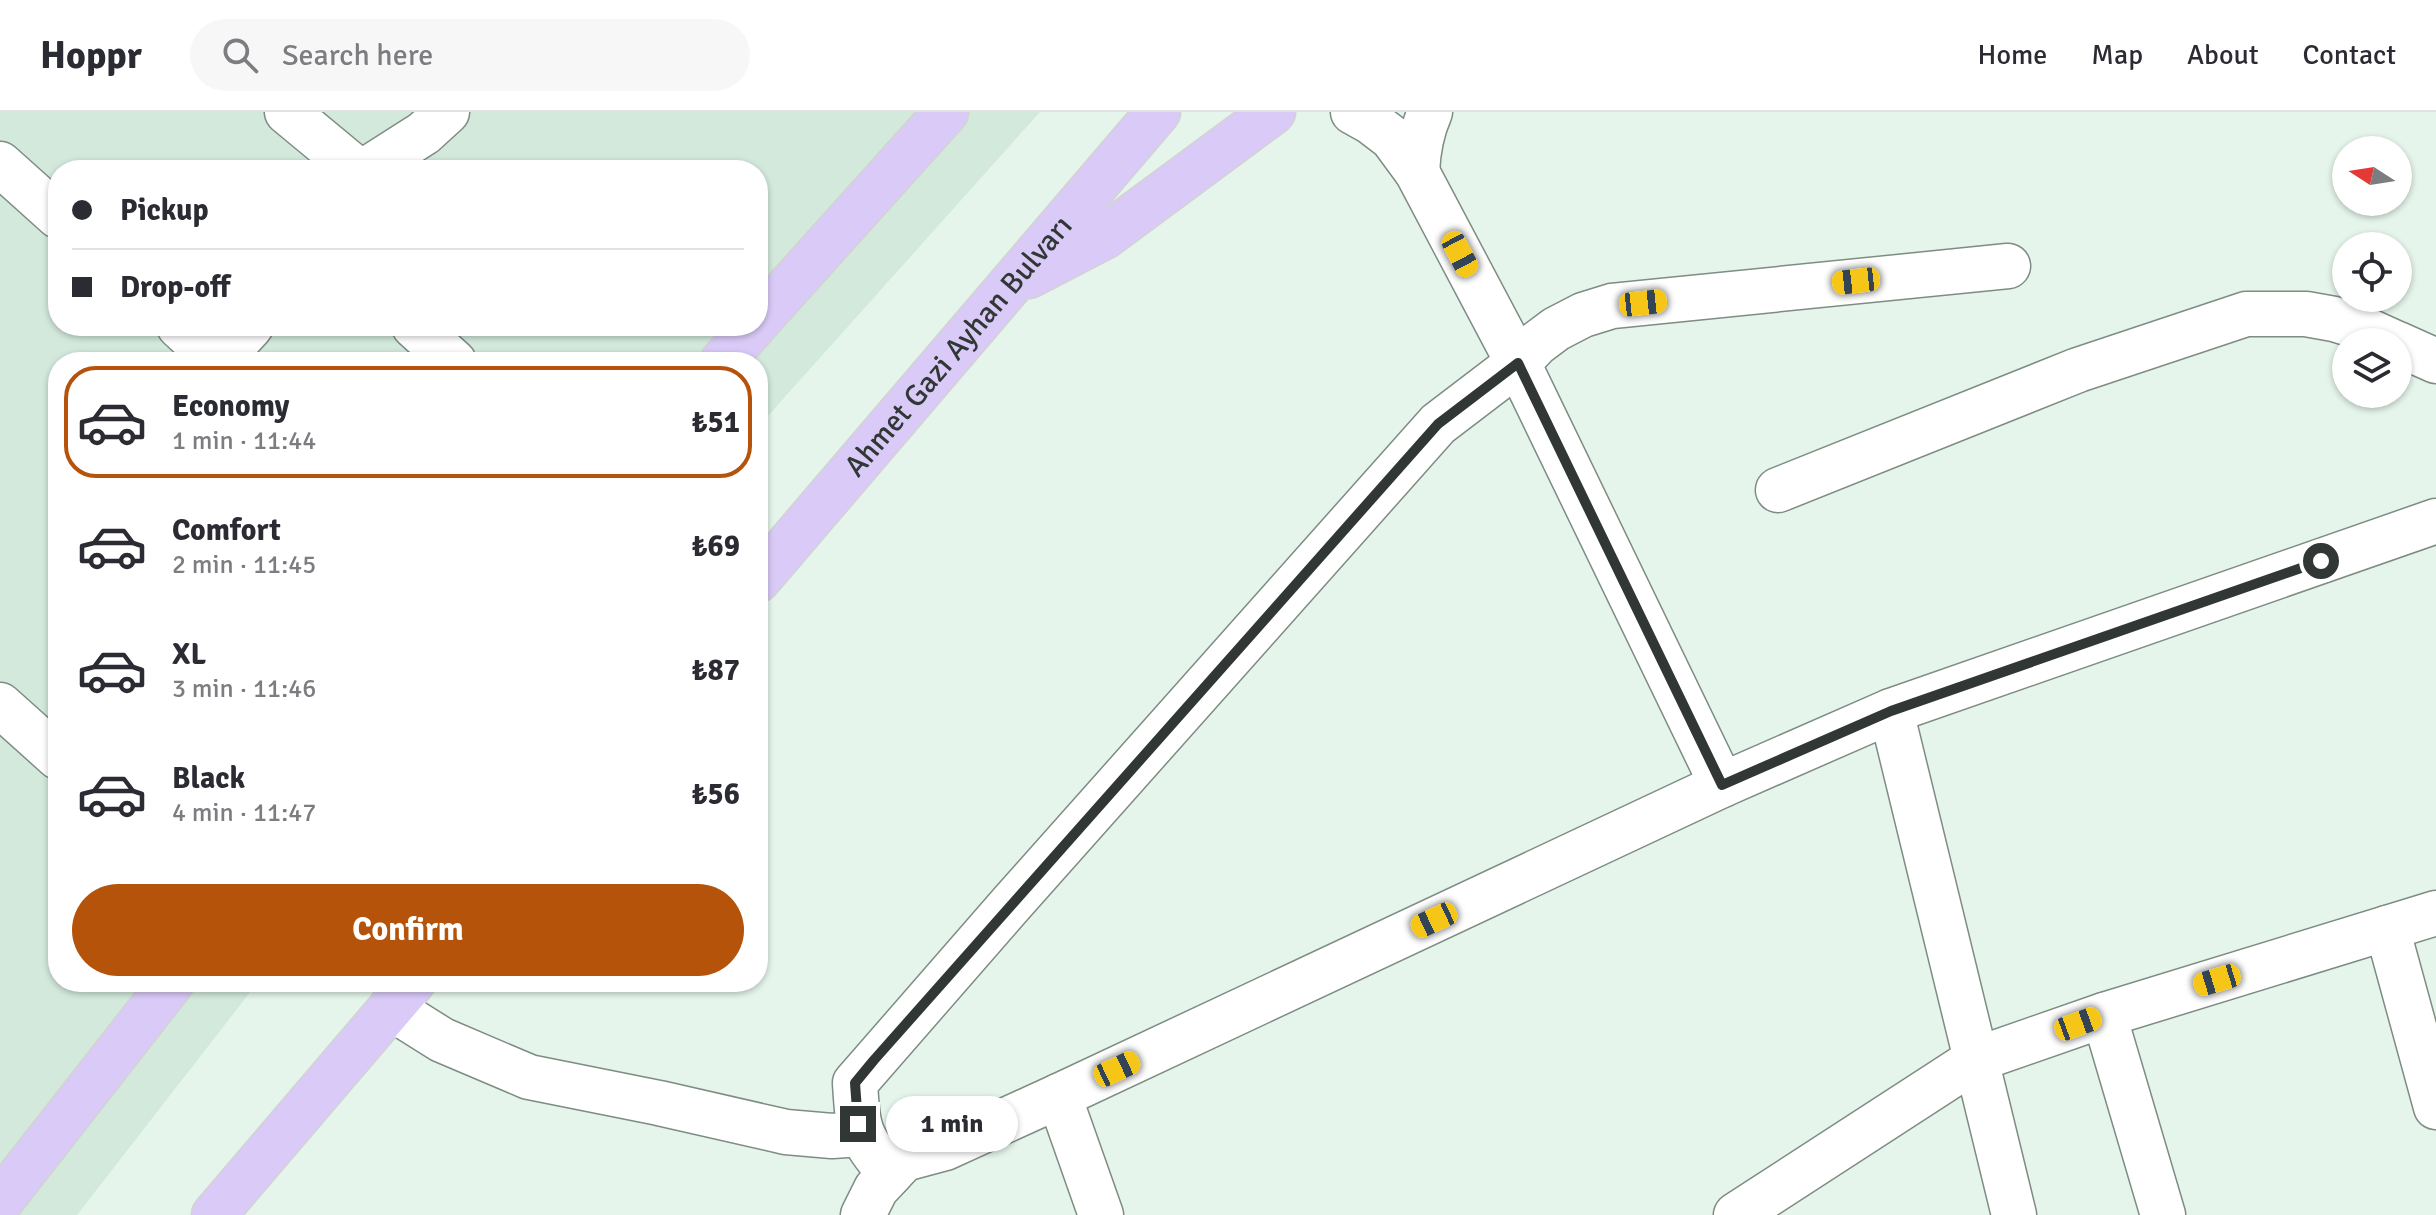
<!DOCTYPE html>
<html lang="en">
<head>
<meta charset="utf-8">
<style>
  :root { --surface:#fff; --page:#f7f7f7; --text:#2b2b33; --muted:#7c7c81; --line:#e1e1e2; --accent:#b45309 }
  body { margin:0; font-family:Signika,sans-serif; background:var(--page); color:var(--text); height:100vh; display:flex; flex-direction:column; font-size:30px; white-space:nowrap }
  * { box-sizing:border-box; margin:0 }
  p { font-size:26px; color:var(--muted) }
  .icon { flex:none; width:44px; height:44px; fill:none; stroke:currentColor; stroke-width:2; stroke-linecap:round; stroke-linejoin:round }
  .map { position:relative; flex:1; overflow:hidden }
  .side { position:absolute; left:48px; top:240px; width:720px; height:640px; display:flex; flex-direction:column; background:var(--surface); border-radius:32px; box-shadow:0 2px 6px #0004 }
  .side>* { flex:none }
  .guide { position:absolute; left:48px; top:48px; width:720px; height:176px; border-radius:32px; box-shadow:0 2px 6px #0004; display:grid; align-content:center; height:176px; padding:0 24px; background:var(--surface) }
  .needle { width:52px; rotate:282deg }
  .fabs { position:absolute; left:2332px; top:24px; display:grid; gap:16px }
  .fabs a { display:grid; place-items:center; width:80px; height:80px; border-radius:50%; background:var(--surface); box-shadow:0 2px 6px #0004; font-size:40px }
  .end { position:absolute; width:36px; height:36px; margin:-18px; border:10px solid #313734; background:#fff; box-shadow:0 0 0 4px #fff }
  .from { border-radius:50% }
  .bubble { position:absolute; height:56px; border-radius:28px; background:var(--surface); box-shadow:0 2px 6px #0004; font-size:26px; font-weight:700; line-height:56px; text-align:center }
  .car { position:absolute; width:24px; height:48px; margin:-24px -12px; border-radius:10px; box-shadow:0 0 6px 2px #0007; background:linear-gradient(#f5c518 24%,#345 0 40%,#f5c518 0 76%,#345 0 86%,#f5c518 0) }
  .guide b { display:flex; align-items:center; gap:28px; height:76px; font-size:30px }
  .guide b+b { border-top:2px solid var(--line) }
  .guide i { width:20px; height:20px; background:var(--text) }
  ul { padding:14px 0 0; list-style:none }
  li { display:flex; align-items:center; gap:24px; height:112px; margin:0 16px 12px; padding:0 8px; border:4px solid transparent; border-radius:32px }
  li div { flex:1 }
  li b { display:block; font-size:30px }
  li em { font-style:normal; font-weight:700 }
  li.current { border-color:var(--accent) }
  li>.icon { width:72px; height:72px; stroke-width:1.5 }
  .button { display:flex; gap:16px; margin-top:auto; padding:16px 24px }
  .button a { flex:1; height:92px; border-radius:48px; background:var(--accent); color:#fff; font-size:32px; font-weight:700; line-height:92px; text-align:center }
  header { display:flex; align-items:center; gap:48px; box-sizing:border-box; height:112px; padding:0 40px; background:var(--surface); border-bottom:2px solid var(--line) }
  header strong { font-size:38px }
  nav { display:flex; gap:44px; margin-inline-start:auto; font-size:28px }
  .search { width:560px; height:72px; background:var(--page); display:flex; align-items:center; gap:20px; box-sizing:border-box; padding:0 28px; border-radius:44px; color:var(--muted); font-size:30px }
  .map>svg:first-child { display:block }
</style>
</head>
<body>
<header>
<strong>Hoppr</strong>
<div class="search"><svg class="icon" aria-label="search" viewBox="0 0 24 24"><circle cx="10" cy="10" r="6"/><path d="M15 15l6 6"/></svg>Search here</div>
<nav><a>Home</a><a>Map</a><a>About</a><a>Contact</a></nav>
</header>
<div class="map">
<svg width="2436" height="1103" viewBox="0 0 2436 1103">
  <rect width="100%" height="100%" fill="#e5f5eb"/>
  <path fill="#d3e9dc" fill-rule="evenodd" d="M0 0H1040L758 315V250H58V870H258L77 1103H0ZM58 58H758V214H58Z"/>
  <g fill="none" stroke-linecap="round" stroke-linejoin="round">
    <g stroke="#7e8c83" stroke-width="47">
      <g id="minor">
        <polyline points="287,0 357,58"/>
        <polyline points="1353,0 1371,10 1392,26 1417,60 1518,251 1722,673"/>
        <polyline points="0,52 58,104"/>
        <polyline points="366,58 424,21 447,0"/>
        <path d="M1417 60C1418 38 1421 20 1430 0"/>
        <polyline points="179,214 218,250 251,214"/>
        <polyline points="414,214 454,250"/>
        <polyline points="2398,232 2436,249"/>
        <polyline points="1778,378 2078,258 2246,202 2306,202 2334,207 2360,215 2393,230"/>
        <polyline points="0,593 58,645"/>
        <polyline points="1891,599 2014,1103"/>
        <polyline points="2387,816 2436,995"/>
        <polyline points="391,896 442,928 529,965 659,991 786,1020 832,1024 862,1022"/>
        <polyline points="2104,903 2163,1103"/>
        <polyline points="1059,984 1101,1103"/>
        <path d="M890 1062C859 1024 858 1020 855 971L1011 792 1438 312 1518 251 1536 232 1556 217 1583 203 1612 194 2008 154"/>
        <polyline points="863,1103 876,1077 904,1047 945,1036 1059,984 1722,673 1891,599 2436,409"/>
        <polyline points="1736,1103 1975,948 2104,903 2436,801"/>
      </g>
    </g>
    <g stroke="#d2d3d2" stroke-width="47">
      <g id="major">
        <polyline points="1029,164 1104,125 1273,0"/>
        <polyline points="758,209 946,0"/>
        <polyline points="722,250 754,214"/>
        <path id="s1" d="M758 468 1158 0"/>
        <polyline points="0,1090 172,870"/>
        <polyline points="214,1103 413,870"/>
      </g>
    </g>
    <use href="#minor" stroke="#fff" stroke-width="44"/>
    <use href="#major" stroke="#d9caf7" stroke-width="44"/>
  </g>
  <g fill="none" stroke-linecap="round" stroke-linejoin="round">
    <polyline stroke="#313734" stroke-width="10" points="858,1012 855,971 874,948 1438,312 1518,251 1722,673 1891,599 2321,449"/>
  </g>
  <g text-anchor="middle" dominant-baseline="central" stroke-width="8" stroke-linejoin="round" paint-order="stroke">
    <g font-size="30" fill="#313734" stroke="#fbfefc">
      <text stroke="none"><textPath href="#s1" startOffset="308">Ahmet Gazi Ayhan Bulvarı</textPath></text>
    </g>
  </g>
</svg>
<div class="fabs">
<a><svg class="needle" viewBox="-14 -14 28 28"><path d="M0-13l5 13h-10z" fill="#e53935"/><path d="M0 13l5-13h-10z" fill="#7c7c81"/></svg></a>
<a><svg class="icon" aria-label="locate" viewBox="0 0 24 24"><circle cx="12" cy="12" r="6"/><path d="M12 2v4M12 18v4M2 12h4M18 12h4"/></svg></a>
<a><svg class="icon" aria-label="layers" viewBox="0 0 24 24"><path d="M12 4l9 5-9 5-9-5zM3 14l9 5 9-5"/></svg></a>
</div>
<i class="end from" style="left:2321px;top:449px"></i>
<i class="end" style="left:858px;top:1012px"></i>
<div class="bubble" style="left:886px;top:984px;width:132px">1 min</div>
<i class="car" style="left:1460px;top:142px;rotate:152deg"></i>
<i class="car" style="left:1856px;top:169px;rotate:264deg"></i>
<i class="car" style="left:1643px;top:191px;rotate:84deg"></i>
<i class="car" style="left:1434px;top:808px;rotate:245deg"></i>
<i class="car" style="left:2217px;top:868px;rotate:253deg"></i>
<i class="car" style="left:2078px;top:912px;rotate:70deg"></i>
<i class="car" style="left:1117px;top:957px;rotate:65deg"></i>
<div class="guide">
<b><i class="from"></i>Pickup</b>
<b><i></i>Drop-off</b>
</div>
<section class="side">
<ul>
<li class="current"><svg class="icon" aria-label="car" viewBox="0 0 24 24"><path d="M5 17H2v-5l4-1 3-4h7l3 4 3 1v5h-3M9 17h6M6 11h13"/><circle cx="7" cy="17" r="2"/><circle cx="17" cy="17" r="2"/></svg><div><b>Economy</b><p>1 min · 11:44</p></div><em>₺51</em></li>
<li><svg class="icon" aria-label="car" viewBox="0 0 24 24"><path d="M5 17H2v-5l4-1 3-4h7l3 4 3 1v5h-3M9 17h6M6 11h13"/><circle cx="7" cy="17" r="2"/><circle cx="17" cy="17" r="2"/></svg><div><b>Comfort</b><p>2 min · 11:45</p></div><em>₺69</em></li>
<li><svg class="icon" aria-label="car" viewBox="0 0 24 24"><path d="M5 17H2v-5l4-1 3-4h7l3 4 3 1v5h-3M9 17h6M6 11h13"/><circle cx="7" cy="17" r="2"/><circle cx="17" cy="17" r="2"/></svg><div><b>XL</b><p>3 min · 11:46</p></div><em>₺87</em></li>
<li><svg class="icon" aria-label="car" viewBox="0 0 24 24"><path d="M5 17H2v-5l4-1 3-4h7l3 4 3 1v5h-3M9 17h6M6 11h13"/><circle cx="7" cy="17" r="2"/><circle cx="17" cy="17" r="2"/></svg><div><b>Black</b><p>4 min · 11:47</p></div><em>₺56</em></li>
</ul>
<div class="button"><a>Confirm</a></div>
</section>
</div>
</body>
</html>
